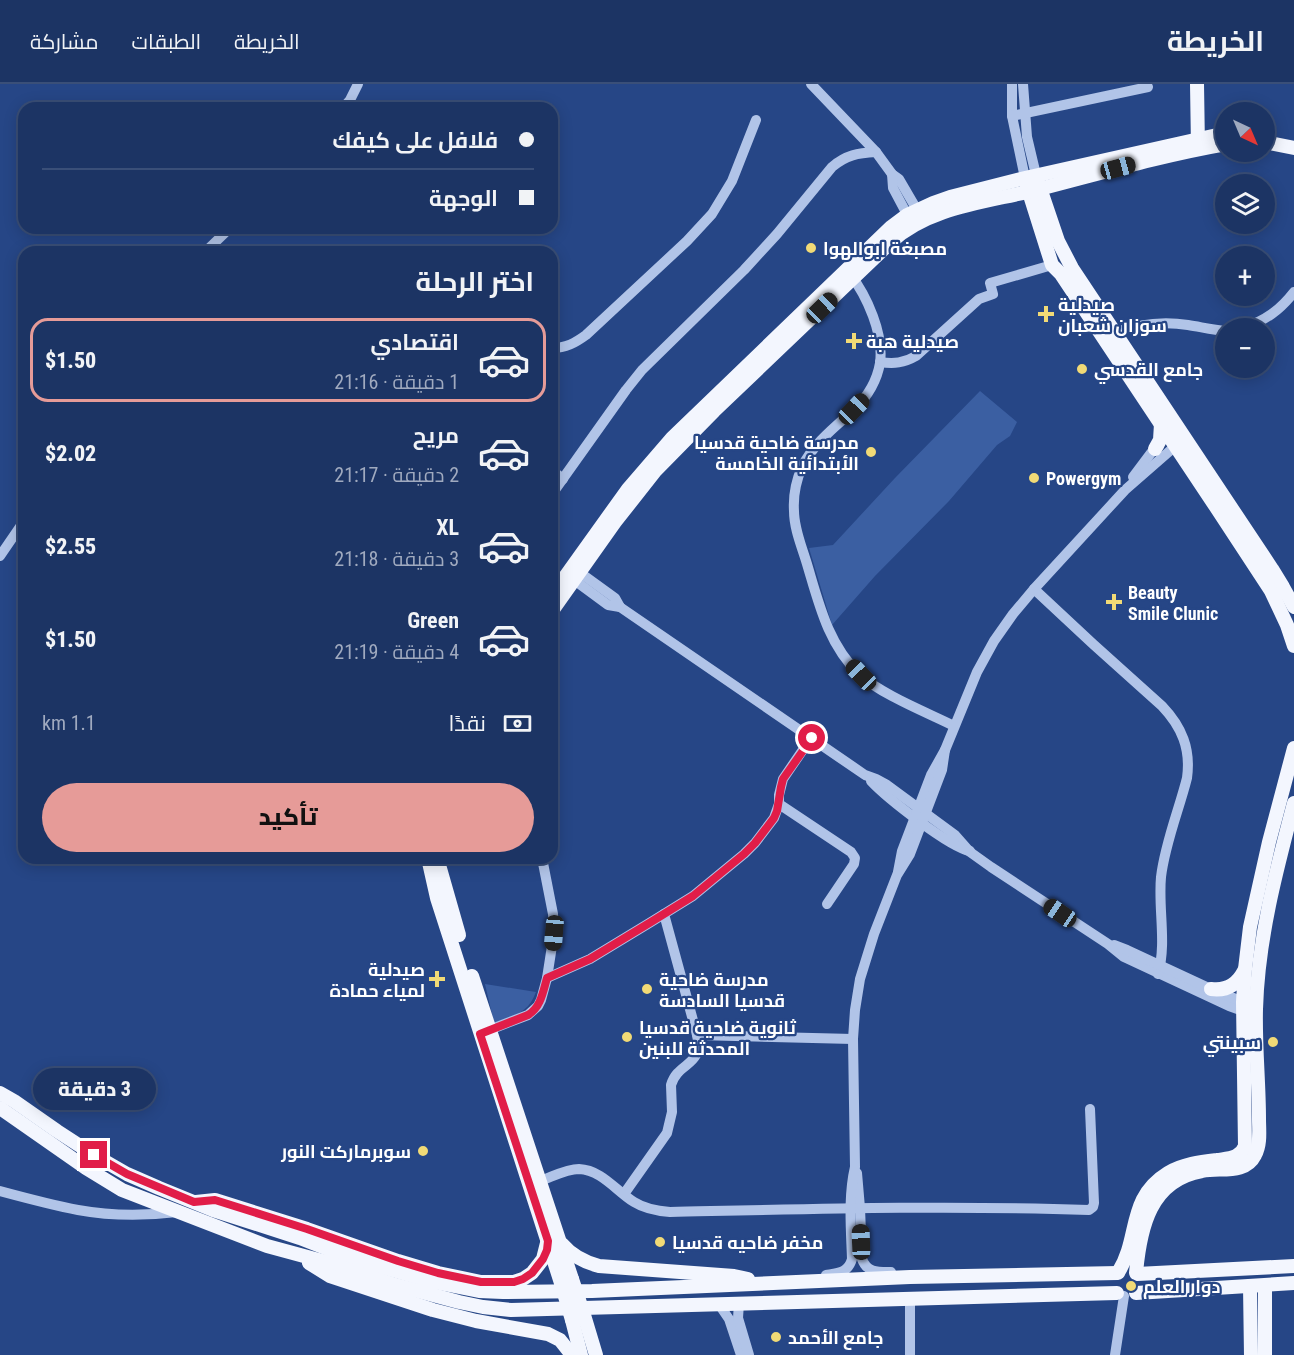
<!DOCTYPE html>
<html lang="ar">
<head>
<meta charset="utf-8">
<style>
  :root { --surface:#1c3464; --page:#253c6a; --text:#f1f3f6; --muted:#a0aabf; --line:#3a4f78; --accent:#e69b98 }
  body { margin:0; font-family:"Roboto Condensed",Cairo,sans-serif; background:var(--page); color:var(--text); direction:rtl; height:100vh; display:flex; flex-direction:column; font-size:22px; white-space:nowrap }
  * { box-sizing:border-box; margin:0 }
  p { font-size:20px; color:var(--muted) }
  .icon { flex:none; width:33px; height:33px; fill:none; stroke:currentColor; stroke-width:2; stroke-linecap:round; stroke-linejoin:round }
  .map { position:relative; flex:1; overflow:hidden; direction:ltr }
  .panel { position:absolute; left:18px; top:162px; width:540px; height:618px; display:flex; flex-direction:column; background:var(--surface); border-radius:18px; box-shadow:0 3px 15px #0003,0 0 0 2px var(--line); direction:rtl }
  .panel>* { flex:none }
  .hud { position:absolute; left:18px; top:18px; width:540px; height:132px; border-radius:18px; box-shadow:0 3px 15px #0003,0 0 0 2px var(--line); direction:rtl; display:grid; align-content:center; height:132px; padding:0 24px; background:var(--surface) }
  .needle { width:39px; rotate:136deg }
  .fabs { position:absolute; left:1215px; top:18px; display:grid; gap:12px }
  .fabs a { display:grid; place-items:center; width:60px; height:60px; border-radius:50%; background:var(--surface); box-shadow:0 3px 15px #0003,0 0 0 2px var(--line); font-size:30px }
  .end { position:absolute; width:27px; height:27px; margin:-14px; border:8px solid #e11d48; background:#fff; box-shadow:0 0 0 3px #fff }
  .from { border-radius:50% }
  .bubble { position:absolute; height:42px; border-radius:21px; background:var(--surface); box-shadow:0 3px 15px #0003,0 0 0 2px var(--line); font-size:20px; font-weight:800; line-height:42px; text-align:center; direction:rtl }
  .car { position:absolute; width:18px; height:36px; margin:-18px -9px; border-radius:8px; box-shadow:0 0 4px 2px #0007; background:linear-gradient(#222 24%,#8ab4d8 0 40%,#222 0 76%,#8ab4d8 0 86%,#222 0) }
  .hud b { display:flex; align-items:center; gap:21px; height:57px; font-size:22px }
  .hud b+b { border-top:2px solid var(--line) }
  .hud i { width:15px; height:15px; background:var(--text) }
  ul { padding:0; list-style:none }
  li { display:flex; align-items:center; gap:18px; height:84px; margin:0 12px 9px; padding:0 12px; border:3px solid transparent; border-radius:18px }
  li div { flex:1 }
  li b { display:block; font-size:22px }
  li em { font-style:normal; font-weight:800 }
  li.active { border-color:var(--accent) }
  li>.icon { width:54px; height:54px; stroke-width:1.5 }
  h2 { padding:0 24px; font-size:27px; line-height:72px }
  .pay { display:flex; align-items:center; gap:15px; height:66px; padding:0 24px; font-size:22px }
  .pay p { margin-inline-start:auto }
  .cta { display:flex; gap:12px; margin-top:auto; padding:12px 24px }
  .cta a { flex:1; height:69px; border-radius:36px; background:var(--accent); color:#111; font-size:24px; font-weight:800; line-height:69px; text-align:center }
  header { display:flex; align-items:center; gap:36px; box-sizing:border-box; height:84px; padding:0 30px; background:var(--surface); border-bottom:2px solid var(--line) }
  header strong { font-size:28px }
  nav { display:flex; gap:33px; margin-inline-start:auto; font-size:21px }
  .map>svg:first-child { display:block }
</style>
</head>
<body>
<header>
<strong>الخريطة</strong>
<nav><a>الخريطة</a><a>الطبقات</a><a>مشاركة</a></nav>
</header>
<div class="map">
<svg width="1294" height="1271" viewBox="0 0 1294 1271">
  <rect width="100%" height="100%" fill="#264686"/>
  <g fill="#3b5fa2">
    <polygon points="980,307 1017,338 1010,352 997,361 949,417 875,492 832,541 809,464 833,461 895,394"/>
    <path d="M485 900 536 908C528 930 513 932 494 939Z"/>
  </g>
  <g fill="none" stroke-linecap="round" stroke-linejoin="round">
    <g stroke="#b1c4e8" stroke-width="10">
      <polyline points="811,0 876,68 892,90 899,95 920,131"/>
      <polyline points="1012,0 1012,32 1025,94"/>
      <polyline points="1023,0 1027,53 1036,91"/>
      <polyline points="343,24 350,16 358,0"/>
      <polyline points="1012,32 1148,3"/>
      <polyline points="892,90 893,104 910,136"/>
      <polyline points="205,168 230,144"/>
      <path d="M850 190C867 212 884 250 880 279 877 297 867 313 854 326 835 343 813 360 802 383 796 397 793 412 794 427 794 445 802 463 807 480 819 520 828 560 859 590 882 611 926 628 954 642"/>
      <path d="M1243 244C1265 237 1280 226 1294 208"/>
      <path d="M1114 249C1138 240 1163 237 1188 241 1201 243 1213 246 1226 247"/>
      <path d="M552 264C566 264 575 259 586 251L687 157 712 130 732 97 756 36"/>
      <path d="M880 278C894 280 904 279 916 272L979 215 993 210 990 199 1052 181"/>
      <polyline points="552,386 563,395"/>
      <polyline points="1133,393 1151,369 1159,362"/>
      <path d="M552 410 626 306 642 286 744 186 777 150 832 83C846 71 858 69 876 68"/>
      <polyline points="0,472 24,437"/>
      <polyline points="575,485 615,514 620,523"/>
      <polyline points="570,493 608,521 620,523 865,691 876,695 887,701 955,751 970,768 991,783 1108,860 1124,873 1229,922 1243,927 1250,927"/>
      <path d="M1034 505 1093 560 1162 622C1182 643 1191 665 1187 694 1179 726 1165 759 1161 793 1158 825 1167 859 1158 890"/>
      <path d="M871 697C887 714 949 763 970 767"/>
      <polyline points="779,720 851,768 855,774 854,780 827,820"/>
      <polyline points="898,788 902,767 931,691 945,666 977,588 994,557 1013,530 1034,505 1125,406 1180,358"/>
      <polyline points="1114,861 1127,866 1211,905 1248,920"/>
      <polyline points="547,894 590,875 651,838 693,812 744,770 755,759 774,734 779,720 779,711 783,695 811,654"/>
      <polyline points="484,948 528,931 538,922 541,916 547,894 554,849 553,830 542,774"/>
      <polyline points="697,951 853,955"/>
      <path d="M857 1089 860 1124 862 1175C867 1189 878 1188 891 1188"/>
      <path d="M540 1097C552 1093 566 1085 579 1085 602 1086 616 1107 634 1118 645 1125 657 1127 670 1128 809 1125 949 1121 1089 1126L1093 1123 1094 1119 1090 1025"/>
      <path d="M0 1107C26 1114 52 1121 78 1126 111 1132 144 1132 177 1128"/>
      <path d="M624 1110 667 1049 672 1028 671 1001C678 977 704 983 697 951L664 830"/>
      <path d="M826 1191C838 1189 848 1189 852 1175 851 1145 848 1113 855 1083L853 955 855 926 860 895 874 850 897 791 910 770 942 686 945 666"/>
      <polyline points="718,1219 729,1235 741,1271"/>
      <polyline points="739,1219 738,1234 749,1271"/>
      <polyline points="910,1271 910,1215"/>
      <polyline points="1115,1271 1124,1212"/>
    </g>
    <g stroke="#f3f6fe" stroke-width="14">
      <polyline points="1197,0 1198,63"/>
      <polyline points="1264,58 1294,64"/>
      <polyline points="1038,98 1058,157 1072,184 1272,485 1283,503 1294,523"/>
      <polyline points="1027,102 1052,181 1061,190 1214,420 1271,507 1287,541 1294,562"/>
      <polyline points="1155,365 1160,356 1161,340"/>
      <polyline points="552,511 628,405 672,354 891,143 907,131 933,119 950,113 1025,94 1226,49"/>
      <path d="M552 527 615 438 656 386 714 327 891 158C930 122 990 118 1039 105 1101 89 1163 71 1226 60"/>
      <polyline points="428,774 437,814 561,1199"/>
      <polyline points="437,774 459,851"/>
      <polyline points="472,892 572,1195"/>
      <path d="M1211 905C1226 907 1237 901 1244 887"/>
      <polyline points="0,1009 14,1017 57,1047 94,1071 127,1090 159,1104 213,1126 300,1154 351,1174 434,1198 479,1207 503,1208 592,1207 910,1193 1118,1189"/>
      <polyline points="0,1024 86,1084 122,1106 153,1118 267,1162 326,1178 392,1200 459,1218 483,1223 511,1226 1117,1209"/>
      <polyline points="196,1118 215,1116 307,1145 398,1177 438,1189 481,1198 514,1198 523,1195 532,1189 543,1175 547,1159"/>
      <path d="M562 1160C572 1172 584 1178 599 1182L734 1192 748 1195"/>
      <polyline points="309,1179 330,1192 433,1226 476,1237 548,1250 560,1256 572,1271"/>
      <path d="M1119 1187C1140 1153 1127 1114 1168 1089 1183 1080 1200 1078 1217 1076 1223 1075 1230 1075 1236 1072 1240 1070 1243 1067 1245 1062L1243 918 1245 885 1250 843 1269 758 1294 664"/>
      <path d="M1136 1189C1140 1144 1150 1096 1202 1087 1220 1083 1245 1091 1255 1071 1261 1060 1259 1046 1259 1035 1259 998 1255 962 1256 925 1258 855 1276 787 1294 719"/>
      <polyline points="1137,1190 1294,1182"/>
      <polyline points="1250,1202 1251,1271"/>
      <polyline points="1136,1209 1294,1199"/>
      <polyline points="584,1231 596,1271"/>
      <polyline points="572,1236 581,1271"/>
      <polyline points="1265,1271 1265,1202"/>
    </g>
    <g stroke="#f3f6fe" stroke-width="14">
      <polyline points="572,1195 584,1231"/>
      <polyline points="561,1199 572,1236"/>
    </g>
  </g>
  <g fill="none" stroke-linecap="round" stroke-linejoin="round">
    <path stroke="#e11d48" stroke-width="8" d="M94 1071 127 1090 194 1118 215 1116 307 1145 398 1177 438 1189 481 1198H514L523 1195 532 1189 543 1175 547 1166 548 1157 480 950 528 931C541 923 543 908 547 894L590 875 651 838 693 812 744 770 755 759 774 734 777 727 781 703 783 695 812 654"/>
  </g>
  <g fill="#f1da76" stroke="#264686" stroke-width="2">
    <circle cx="811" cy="164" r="6"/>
    <path d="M1043 221h6v6h6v6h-6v6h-6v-6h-6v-6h6z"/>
    <path d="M851 248h6v6h6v6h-6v6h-6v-6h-6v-6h6z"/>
    <circle cx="1082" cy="285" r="6"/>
    <circle cx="871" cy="368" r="6"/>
    <circle cx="1034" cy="394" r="6"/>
    <path d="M1111 509h6v6h6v6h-6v6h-6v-6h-6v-6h6z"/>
    <path d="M434 886h6v6h6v6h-6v6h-6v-6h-6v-6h6z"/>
    <circle cx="647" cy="905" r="6"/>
    <circle cx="627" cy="953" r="6"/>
    <circle cx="1273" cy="958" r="6"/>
    <circle cx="423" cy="1067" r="6"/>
    <circle cx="660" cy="1158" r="6"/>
    <circle cx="1131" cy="1202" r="6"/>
    <circle cx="776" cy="1253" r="6"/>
  </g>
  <g text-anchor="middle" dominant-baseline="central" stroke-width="4.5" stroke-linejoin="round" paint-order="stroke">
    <g font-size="18" font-weight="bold" fill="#fff" stroke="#264686" text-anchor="start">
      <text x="823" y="164">مصبغة ابوالهوا</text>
      <text x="1058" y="220">صيدلية<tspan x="1058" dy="21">سوزان شعبان</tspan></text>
      <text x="866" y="257">صيدلية هبة</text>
      <text x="1094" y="285">جامع القدسي</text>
      <text x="859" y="358" text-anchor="end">مدرسة ضاحية قدسيا<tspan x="859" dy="21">الأبتدائية الخامسة</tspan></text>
      <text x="1046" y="394">Powergym</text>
      <text x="1128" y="508">Beauty<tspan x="1128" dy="21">Smile Clunic</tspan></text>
      <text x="425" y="885" text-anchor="end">صيدلية<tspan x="425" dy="21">لمياء حمادة</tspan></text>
      <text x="659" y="895">مدرسة ضاحية<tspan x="659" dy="21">قدسيا السادسة</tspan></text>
      <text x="639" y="943">ثانوية ضاحية قدسيا<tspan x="639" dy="21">المحدثة للبنين</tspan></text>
      <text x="1261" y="958" text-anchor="end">سبينتي</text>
      <text x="411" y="1067" text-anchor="end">سوبرماركت النور</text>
      <text x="672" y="1158">مخفر ضاحيه قدسيا</text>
      <text x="1143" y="1202">دوار العلم</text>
      <text x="788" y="1253">جامع الأحمد</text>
    </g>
  </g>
</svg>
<div class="fabs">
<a><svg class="needle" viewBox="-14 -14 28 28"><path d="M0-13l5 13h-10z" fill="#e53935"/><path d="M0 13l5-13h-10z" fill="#a0aabf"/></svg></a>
<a><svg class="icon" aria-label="layers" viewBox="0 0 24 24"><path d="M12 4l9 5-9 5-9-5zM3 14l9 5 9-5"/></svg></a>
<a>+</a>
<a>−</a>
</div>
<i class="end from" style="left:812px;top:654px"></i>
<i class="end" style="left:94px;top:1071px"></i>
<div class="bubble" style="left:33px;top:984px;width:123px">3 دقيقة</div>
<i class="car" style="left:1118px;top:84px;rotate:75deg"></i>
<i class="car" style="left:822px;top:224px;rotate:46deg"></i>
<i class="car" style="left:854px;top:325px;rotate:44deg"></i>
<i class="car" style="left:861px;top:591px;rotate:316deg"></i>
<i class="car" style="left:1060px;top:829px;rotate:304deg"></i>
<i class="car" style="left:554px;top:849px;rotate:185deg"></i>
<i class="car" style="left:861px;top:1158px;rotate:358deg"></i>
<div class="hud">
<b><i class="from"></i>فلافل على كيفك</b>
<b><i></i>الوجهة</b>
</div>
<section class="panel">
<h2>اختر الرحلة</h2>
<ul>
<li class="active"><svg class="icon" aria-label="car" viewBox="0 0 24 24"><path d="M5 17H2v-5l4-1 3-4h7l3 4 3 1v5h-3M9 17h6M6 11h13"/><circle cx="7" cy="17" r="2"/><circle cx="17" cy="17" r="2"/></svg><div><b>اقتصادي</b><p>1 دقيقة · 21:16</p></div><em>$1.50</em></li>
<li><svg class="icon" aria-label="car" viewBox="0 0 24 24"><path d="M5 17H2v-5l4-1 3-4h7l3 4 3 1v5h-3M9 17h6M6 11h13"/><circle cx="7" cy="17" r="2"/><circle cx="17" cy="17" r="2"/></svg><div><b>مريح</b><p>2 دقيقة · 21:17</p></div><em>$2.02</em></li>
<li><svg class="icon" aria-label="car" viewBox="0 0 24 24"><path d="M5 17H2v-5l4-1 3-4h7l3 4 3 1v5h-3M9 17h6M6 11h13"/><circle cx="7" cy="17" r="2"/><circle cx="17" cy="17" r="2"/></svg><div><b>XL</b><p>3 دقيقة · 21:18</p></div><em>$2.55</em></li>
<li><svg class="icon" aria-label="car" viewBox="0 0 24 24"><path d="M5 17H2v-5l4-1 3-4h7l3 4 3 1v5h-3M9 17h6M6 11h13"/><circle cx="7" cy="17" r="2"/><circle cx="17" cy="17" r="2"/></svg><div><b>Green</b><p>4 دقيقة · 21:19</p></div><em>$1.50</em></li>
</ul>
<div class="pay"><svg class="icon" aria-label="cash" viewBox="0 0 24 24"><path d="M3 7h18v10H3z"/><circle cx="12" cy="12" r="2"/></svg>نقدًا<p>1.1 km</p></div>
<div class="cta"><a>تأكيد</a></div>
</section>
</div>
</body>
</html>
